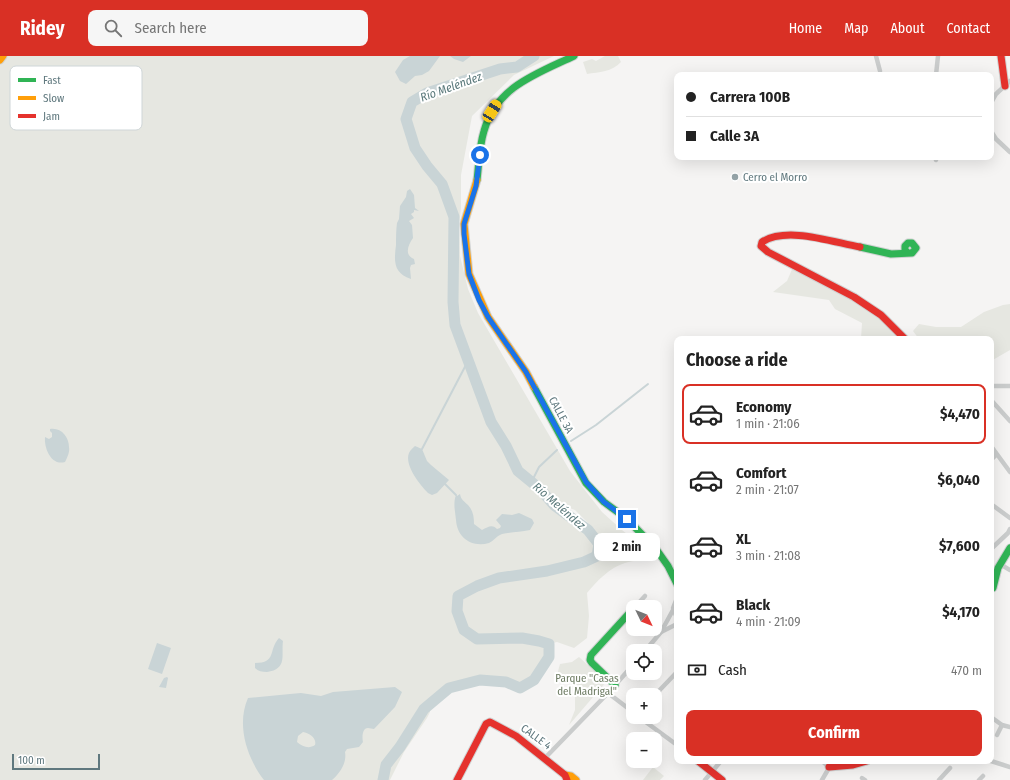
<!DOCTYPE html>
<html lang="en">
<head>
<meta charset="utf-8">
<style>
  :root { --surface:#fff; --page:#f6f6f6; --text:#222; --muted:#767676; --line:#e0e0e0; --accent:#d93025 }
  body { margin:0; font-family:"Fira Sans Condensed",sans-serif; background:var(--page); color:var(--text); height:100vh; display:flex; flex-direction:column; font-size:15px; white-space:nowrap }
  * { box-sizing:border-box; margin:0 }
  p { font-size:13px; color:var(--muted) }
  .icon { flex:none; width:22px; height:22px; fill:none; stroke:currentColor; stroke-width:2; stroke-linecap:round; stroke-linejoin:round }
  .map { position:relative; flex:1; overflow:hidden }
  .details { position:absolute; left:674px; top:280px; width:320px; height:428px; display:flex; flex-direction:column; background:var(--surface); border-radius:8px; box-shadow:0 4px 16px #0002 }
  .details>* { flex:none }
  .guide { position:absolute; left:674px; top:16px; width:320px; height:88px; border-radius:8px; box-shadow:0 4px 16px #0002; display:grid; align-content:center; height:88px; padding:0 12px; background:var(--surface) }
  .needle { width:26px; rotate:133deg }
  .tools { position:absolute; left:626px; top:544px; display:grid; gap:8px }
  .tools a { display:grid; place-items:center; width:36px; height:36px; border-radius:8px; background:var(--surface); box-shadow:0 4px 16px #0002; font-size:20px }
  .scale { position:absolute; left:12px; bottom:10px; width:88px; box-sizing:border-box; padding-left:4px; border:2px solid #5f787e; border-top:0; font-size:11px; line-height:14px; white-space:nowrap; color:#5f787e; -webkit-text-stroke:3px #fff; paint-order:stroke }
  .end { position:absolute; width:18px; height:18px; margin:-9px; border:5px solid #1a73e8; background:#fff; box-shadow:0 0 0 2px #fff }
  .from { border-radius:50% }
  .bubble { position:absolute; height:28px; border-radius:8px; background:var(--surface); box-shadow:0 4px 16px #0002; font-size:13px; font-weight:700; line-height:28px; text-align:center }
  .car { position:absolute; width:12px; height:24px; margin:-12px -6px; border-radius:5px; box-shadow:0 0 3px 1px #0007; background:linear-gradient(#f5c518 24%,#345 0 40%,#f5c518 0 76%,#345 0 86%,#f5c518 0) }
  .guide b { display:flex; align-items:center; gap:14px; height:38px; font-size:15px }
  .guide b+b { border-top:1px solid var(--line) }
  .guide i { width:10px; height:10px; background:var(--text) }
  ul { padding:0; list-style:none }
  li { display:flex; align-items:center; gap:12px; height:60px; margin:0 8px 6px; padding:0 4px; border:2px solid transparent; border-radius:8px }
  li div { flex:1 }
  li b { display:block; font-size:15px }
  li em { font-style:normal; font-weight:700 }
  li.current { border-color:var(--accent) }
  li>.icon { width:36px; height:36px; stroke-width:1.5 }
  h2 { padding:0 12px; font-size:18px; line-height:48px }
  .pay { display:flex; align-items:center; gap:10px; height:44px; padding:0 12px; font-size:15px }
  .pay p { margin-inline-start:auto }
  .button { display:flex; gap:8px; margin-top:auto; padding:8px 12px }
  .button a { flex:1; height:46px; border-radius:8px; background:var(--accent); color:#fff; font-size:16px; font-weight:700; line-height:46px; text-align:center }
  header { display:flex; align-items:center; gap:24px; box-sizing:border-box; height:56px; padding:0 20px; background:var(--accent); color:#fff }
  header strong { font-size:19px }
  nav { display:flex; gap:22px; margin-inline-start:auto; font-size:14px }
  .search { width:280px; height:36px; background:var(--page); display:flex; align-items:center; gap:10px; box-sizing:border-box; padding:0 14px; border-radius:8px; color:var(--muted); font-size:15px }
  .map>svg:first-child { display:block }
</style>
</head>
<body>
<header>
<strong>Ridey</strong>
<div class="search"><svg class="icon" aria-label="search" viewBox="0 0 24 24"><circle cx="10" cy="10" r="6"/><path d="M15 15l6 6"/></svg>Search here</div>
<nav><a>Home</a><a>Map</a><a>About</a><a>Contact</a></nav>
</header>
<div class="map">
<svg width="1010" height="724" viewBox="0 0 1010 724">
  <rect width="100%" height="100%" fill="#f5f4f3"/>
  <g fill="#e6e7e1" fill-rule="evenodd">
    <path d="M3 0H554L514 19 472 60 461 119V152L459 168 460 200 468 233 478 257 570 415 602 456 622 474 636 485 643 494 642 500C635 507 633 504 625 507 609 512 597 525 587 537L589 560 587 582 574 592 557 586 549 588V601L534 624 520 632 506 626 480 624 449 633 429 648 430 656 427 662 404 696 390 724H0V4ZM562 449 575 454 589 468 588 474 557 451Z"/>
    <path d="M605 0H618L621 6C612 16 599 16 587 18L583 6 592 3 596 5Z"/>
    <polygon points="793,211 853,242 878,259 904,283 861,283 862,267 835,253 829,244 773,236 787,225"/>
    <polygon points="1010,248 1010,294 991,305 991,283 919,283 913,275 919,268 936,271 961,271 984,256 1003,249"/>
    <polygon points="579,601 606,626 569,669 575,654 575,618 557,619 560,608 572,606"/>
    <polygon points="653,711 664,720 660,724 643,724"/>
  </g>
  <g fill="#c9d4d6" fill-rule="evenodd">
    <polygon points="410,0 440,0 429,15 422,19 415,20 406,28 400,25 395,16 403,4"/>
    <polygon points="450,0 471,0 463,6 454,3"/>
    <path d="M410 133 414 139 415 152 419 155 414 154V156L411 158 414 162 409 165 412 169 413 182C408 189 404 199 414 203L415 208 411 209 410 212 411 223C393 217 394 205 396 189 396 182 396 174 397 167L399 163 400 150 406 141 407 135Z"/>
    <path d="M50 373C61 371 69 381 69 391 70 396 67 402 65 406 51 410 44 392 45 381L49 383 52 381V377L50 375Z"/>
    <path d="M415 390 422 393 427 405 431 409 449 424 437 437 432 439 428 437C420 429 404 409 409 397 410 394 413 392 415 390Z"/>
    <path d="M460 438C461 444 464 445 468 449 473 454 474 461 474 468L482 474C488 471 492 468 497 473L500 472 501 470 496 464 502 458 512 459 519 457 532 463 534 467 530 474C520 476 511 476 502 478 496 480 494 485 489 487 471 492 457 481 456 464 455 455 453 447 456 439L457 440Z"/>
    <path d="M279 582 283 585C281 599 288 613 267 616 262 616 258 615 255 612V607C277 607 268 594 279 582Z"/>
    <polygon points="157,587 171,592 162,618 148,613"/>
    <polygon points="167,621 168,622 166,632 159,631 164,622"/>
    <path d="M395 631 402 636 395 651 374 673C372 673 370 672 368 672 362 672 362 682 363 686L359 691 347 693 345 696C347 707 340 717 332 724H264C247 702 236 669 248 642L290 638 301 637 321 640 333 636ZM303 676C309 677 317 682 315 689 309 693 303 691 297 686L298 680Z"/>
  </g>
  <g fill="none" stroke-linecap="round" stroke-linejoin="round">
    <g stroke="#c9d4d6" stroke-width="2">
      <polyline points="571,385 596,369 648,328"/>
      <polyline points="422,393 468,305"/>
      <polyline points="532,425 539,411 557,394"/>
      <polyline points="445,428 456,439"/>
    </g>
    <polyline stroke="#c9d4d6" stroke-width="11" points="383,724 386,709 400,691 424,653 449,632 480,624 506,626 520,632 534,624 549,601 549,588 539,585 522,582 477,583 464,574 457,555 458,540 477,530 499,522 547,515 584,506 597,500 599,488 588,474 554,449 540,433 518,415 506,390 491,366 455,269 453,246 454,161 442,128 427,110 415,92 406,63 412,46 427,37 500,13 517,11 534,0"/>
    <g stroke="#d0d2d2" stroke-width="9">
      <g id="fast">
        <path d="M477 124C479 108 479 91 484 75 496 31 536 18 574 0"/>
        <polyline points="860,191 891,198 912,197 916,192 912,187 908,187 905,190 905,194 908,197"/>
        <polyline points="534,331 586,427 604,446 627,463 656,493 668,510 677,528"/>
        <polyline points="993,532 998,512 1010,492"/>
        <polyline points="615,629 592,607 590,604 591,599 633,553"/>
      </g>
    </g>
    <g stroke="#d0d2d2" stroke-width="9">
      <g id="slow">
        <polyline points="0,4 3,0"/>
        <polyline points="477,124 464,168 469,218 488,261 526,316 534,331"/>
        <polyline points="565,719 571,720 576,724"/>
      </g>
    </g>
    <g stroke="#d0d2d2" stroke-width="9">
      <g id="jam">
        <polyline points="1001,0 1005,30"/>
        <path d="M860 191C832 186 787 170 762 186L761 190 768 196 854 241 881 259 905 283"/>
        <polyline points="698,705 722,724"/>
        <polyline points="829,711 853,709 867,705"/>
        <polyline points="457,724 486,668 490,666 516,680 565,719 567,724"/>
      </g>
    </g>
    <g stroke="#cacccc" stroke-width="4.5">
      <polyline points="876,0 880,15"/>
      <polyline points="936,19 938,0"/>
      <polyline points="991,47 996,38 1010,25"/>
      <polyline points="991,75 996,83 1010,96"/>
      <polyline points="935,101 936,104"/>
      <polyline points="991,330 1010,330"/>
      <polyline points="991,344 1010,365"/>
      <polyline points="991,390 1010,416"/>
      <polyline points="991,404 996,399"/>
      <polyline points="991,448 1010,462"/>
      <polyline points="991,493 1008,477 1010,473"/>
      <polyline points="1000,508 1010,514"/>
      <polyline points="677,542 673,552 677,562"/>
      <polyline points="635,551 645,540"/>
      <polyline points="661,576 677,568"/>
      <polyline points="645,595 661,576 673,554"/>
      <polyline points="608,637 633,656"/>
      <polyline points="655,639 677,616"/>
      <polyline points="639,661 677,689"/>
      <polyline points="991,661 1002,669 1010,671"/>
      <polyline points="997,679 1002,669"/>
      <polyline points="545,702 608,637 633,609"/>
      <polyline points="822,705 829,711"/>
      <polyline points="991,705 1010,711"/>
      <polyline points="862,722 865,724"/>
      <polyline points="705,724 721,705"/>
      <polyline points="822,724 833,705"/>
      <polyline points="939,724 950,712"/>
      <polyline points="979,724 983,720"/>
    </g>
    <use href="#fast" stroke="#30b455" stroke-width="7"/>
    <use href="#slow" stroke="#ff9f0a" stroke-width="7"/>
    <use href="#jam" stroke="#e5322d" stroke-width="7"/>
  </g>
  <g fill="none" stroke-linecap="round" stroke-linejoin="round">
    <polyline stroke="#1a73e8" stroke-width="5" points="480,99 476,130 464,168 464,178 469,218 479,244 488,261 526,316 586,426 604,446 627,463"/>
  </g>
  <circle fill="#94a3a7" stroke="#fff" stroke-width="1.5" cx="735" cy="121" r="4"/>
  <g text-anchor="middle" dominant-baseline="central" stroke-width="4" stroke-linejoin="round" paint-order="stroke">
    <g font-size="11" fill="#5f787e" stroke="#fff" text-anchor="start">
      <text x="743" y="121">Cerro el Morro</text>
    </g>
    <g font-size="11" fill="#5f787e" stroke="#fff">
      <text transform="translate(561 359) rotate(62)">CALLE 3A</text>
      <text transform="translate(536 681) rotate(36)">CALLE 4</text>
    </g>
    <g font-size="11" fill="#6d7b62" stroke="#fff">
      <text x="587" y="622">Parque "Casas<tspan x="587" dy="13">del Madrigal"</tspan></text>
    </g>
    <g font-size="12" font-style="italic" fill="#5a797b" stroke="#fff">
      <text transform="translate(451 31) rotate(-20)">Río Meléndez</text>
      <text transform="translate(559 450) rotate(41)">Río Meléndez</text>
    </g>
  </g>
  <rect x="10" y="10" width="132" height="64" rx="6" fill="#fff" stroke="#cfd6d8" stroke-width="1"/>
  <rect x="18" y="22" width="18" height="4" fill="#30b455"/>
  <rect x="18" y="40" width="18" height="4" fill="#ff9f0a"/>
  <rect x="18" y="58" width="18" height="4" fill="#e5322d"/>
  <g font-size="11" fill="#5f787e">
    <text x="43" y="28">Fast</text>
    <text x="43" y="46">Slow</text>
    <text x="43" y="64">Jam</text>
  </g>
</svg>
<div class="tools">
<a><svg class="needle" viewBox="-14 -14 28 28"><path d="M0-13l5 13h-10z" fill="#e53935"/><path d="M0 13l5-13h-10z" fill="#767676"/></svg></a>
<a><svg class="icon" aria-label="locate" viewBox="0 0 24 24"><circle cx="12" cy="12" r="6"/><path d="M12 2v4M12 18v4M2 12h4M18 12h4"/></svg></a>
<a>+</a>
<a>−</a>
</div>
<div class="scale">100 m</div>
<i class="end from" style="left:480px;top:99px"></i>
<i class="end" style="left:627px;top:463px"></i>
<div class="bubble" style="left:594px;top:477px;width:66px">2 min</div>
<i class="car" style="left:492px;top:55px;rotate:32deg"></i>
<div class="guide">
<b><i class="from"></i>Carrera 100B</b>
<b><i></i>Calle 3A</b>
</div>
<section class="details">
<h2>Choose a ride</h2>
<ul>
<li class="current"><svg class="icon" aria-label="car" viewBox="0 0 24 24"><path d="M5 17H2v-5l4-1 3-4h7l3 4 3 1v5h-3M9 17h6M6 11h13"/><circle cx="7" cy="17" r="2"/><circle cx="17" cy="17" r="2"/></svg><div><b>Economy</b><p>1 min · 21:06</p></div><em>$4,470</em></li>
<li><svg class="icon" aria-label="car" viewBox="0 0 24 24"><path d="M5 17H2v-5l4-1 3-4h7l3 4 3 1v5h-3M9 17h6M6 11h13"/><circle cx="7" cy="17" r="2"/><circle cx="17" cy="17" r="2"/></svg><div><b>Comfort</b><p>2 min · 21:07</p></div><em>$6,040</em></li>
<li><svg class="icon" aria-label="car" viewBox="0 0 24 24"><path d="M5 17H2v-5l4-1 3-4h7l3 4 3 1v5h-3M9 17h6M6 11h13"/><circle cx="7" cy="17" r="2"/><circle cx="17" cy="17" r="2"/></svg><div><b>XL</b><p>3 min · 21:08</p></div><em>$7,600</em></li>
<li><svg class="icon" aria-label="car" viewBox="0 0 24 24"><path d="M5 17H2v-5l4-1 3-4h7l3 4 3 1v5h-3M9 17h6M6 11h13"/><circle cx="7" cy="17" r="2"/><circle cx="17" cy="17" r="2"/></svg><div><b>Black</b><p>4 min · 21:09</p></div><em>$4,170</em></li>
</ul>
<div class="pay"><svg class="icon" aria-label="cash" viewBox="0 0 24 24"><path d="M3 7h18v10H3z"/><circle cx="12" cy="12" r="2"/></svg>Cash<p>470 m</p></div>
<div class="button"><a>Confirm</a></div>
</section>
</div>
</body>
</html>
